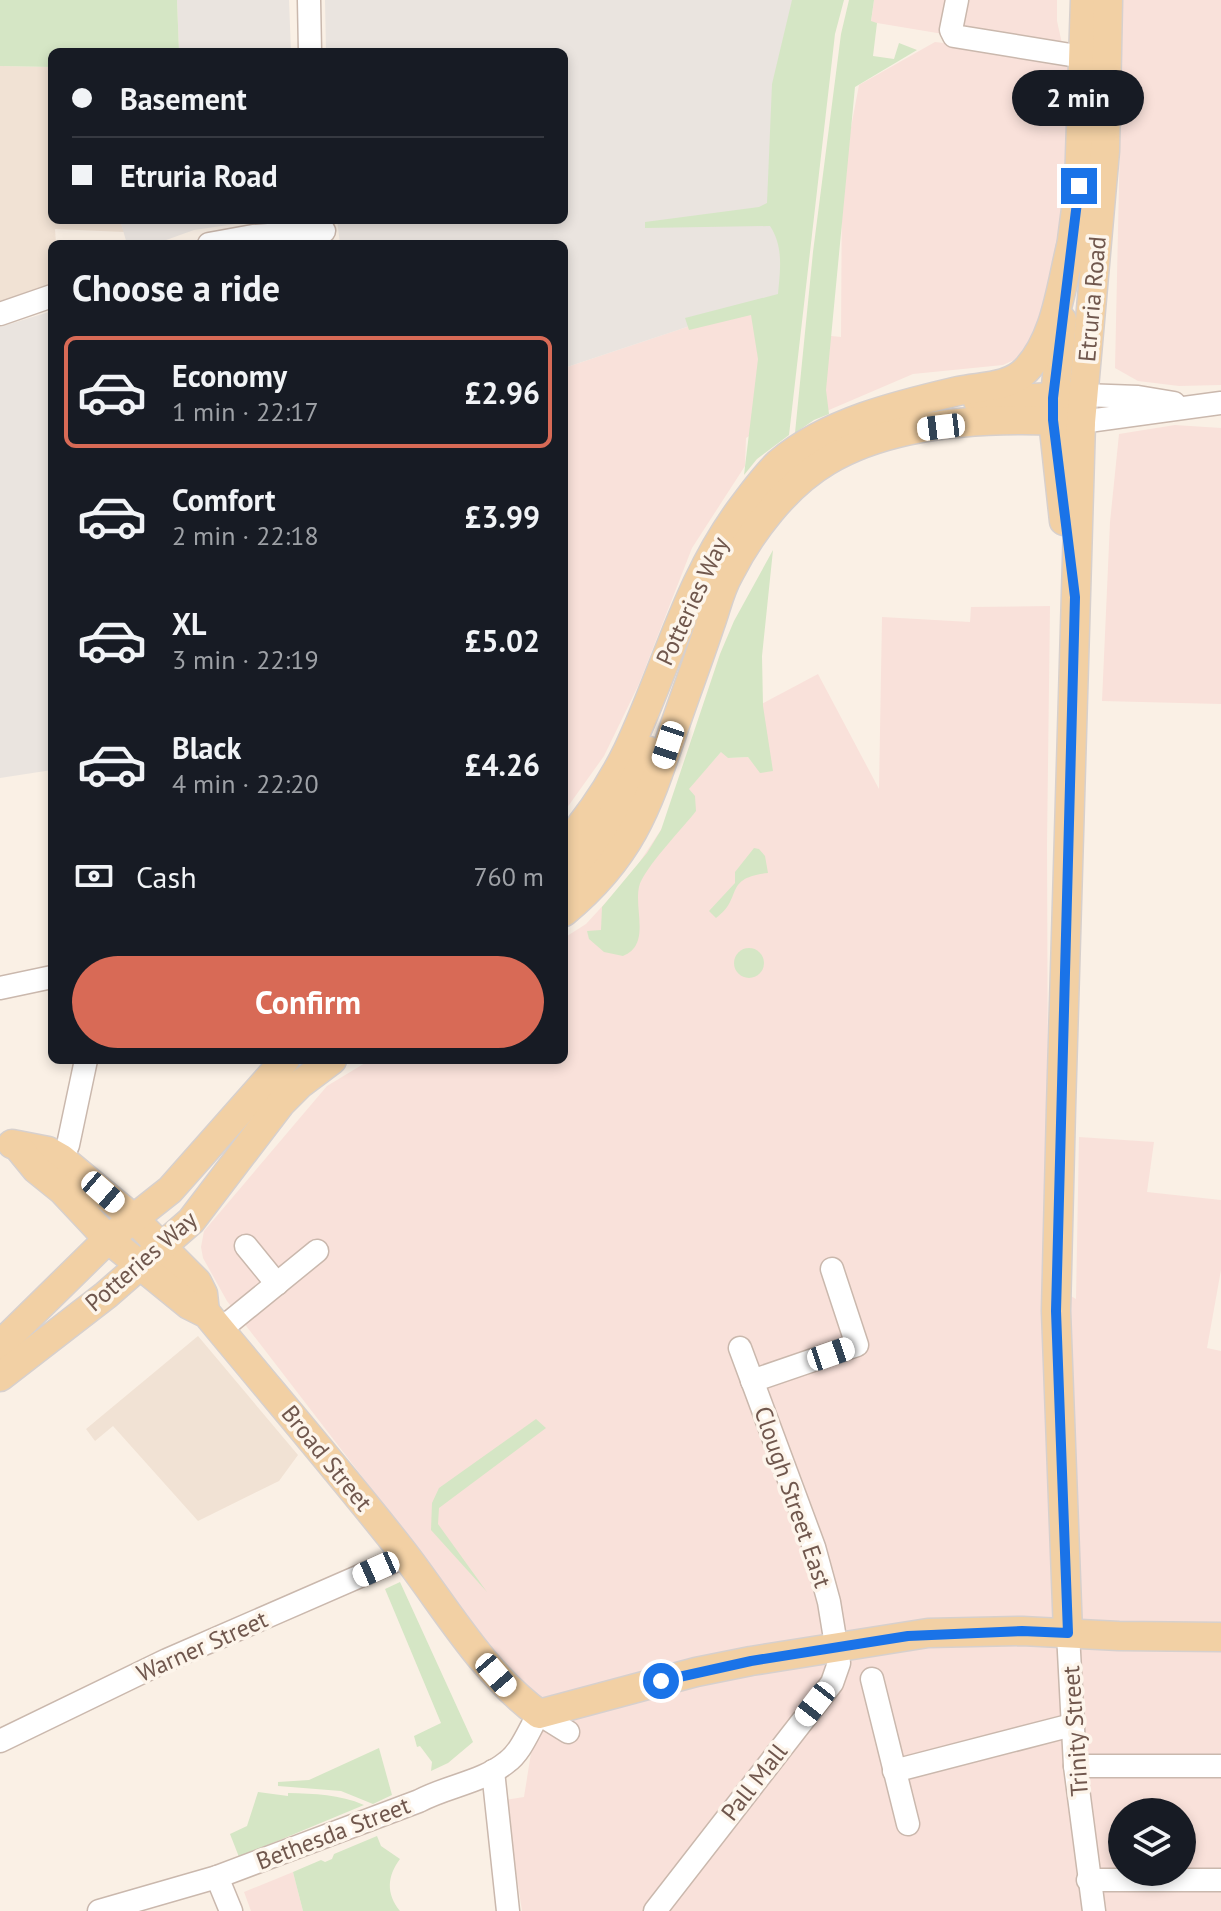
<!DOCTYPE html>
<html lang="en">
<head>
<meta charset="utf-8">
<style>
  :root { --surface:#171b24; --page:#242831; --text:#f1f3f6; --muted:#9ea1a6; --line:#363941; --accent:#d86a56 }
  body { margin:0; font-family:"PT Sans",sans-serif; background:var(--page); color:var(--text); height:100vh; display:flex; flex-direction:column; font-size:30px; white-space:nowrap }
  * { box-sizing:border-box; margin:0 }
  p { font-size:26px; color:var(--muted) }
  .icon { flex:none; width:44px; height:44px; fill:none; stroke:currentColor; stroke-width:2; stroke-linecap:round; stroke-linejoin:round }
  .map { position:relative; flex:1; overflow:hidden }
  .drawer { position:absolute; left:48px; top:240px; width:520px; height:824px; display:flex; flex-direction:column; background:var(--surface); border-radius:12px; box-shadow:0 4px 12px #0003 }
  .drawer>* { flex:none }
  .top-card { position:absolute; left:48px; top:48px; width:520px; height:176px; border-radius:12px; box-shadow:0 4px 12px #0003; display:grid; align-content:center; height:176px; padding:0 24px; background:var(--surface) }
  .controls { position:absolute; left:1108px; top:1798px; display:grid; gap:16px }
  .controls a { display:grid; place-items:center; width:88px; height:88px; border-radius:50%; background:var(--surface); box-shadow:0 4px 12px #0003; font-size:40px }
  .end { position:absolute; width:36px; height:36px; margin:-18px; border:10px solid #1a73e8; background:#fff; box-shadow:0 0 0 4px #fff }
  .from { border-radius:50% }
  .bubble { position:absolute; height:56px; border-radius:28px; background:var(--surface); box-shadow:0 4px 12px #0003; font-size:26px; font-weight:700; line-height:56px; text-align:center }
  .car { position:absolute; width:24px; height:48px; margin:-24px -12px; border-radius:10px; box-shadow:0 0 6px 2px #0007; background:linear-gradient(#fff 24%,#345 0 40%,#fff 0 76%,#345 0 86%,#fff 0) }
  .top-card b { display:flex; align-items:center; gap:28px; height:76px; font-size:30px }
  .top-card b+b { border-top:2px solid var(--line) }
  .top-card i { width:20px; height:20px; background:var(--text) }
  ul { padding:0; list-style:none }
  li { display:flex; align-items:center; gap:24px; height:112px; margin:0 16px 12px; padding:0 8px; border:4px solid transparent; border-radius:12px }
  li div { flex:1 }
  li b { display:block; font-size:30px }
  li em { font-style:normal; font-weight:700 }
  li.on { border-color:var(--accent) }
  li>.icon { width:72px; height:72px; stroke-width:1.5 }
  h2 { padding:0 24px; font-size:36px; line-height:96px }
  .pay { display:flex; align-items:center; gap:20px; height:88px; padding:0 24px; font-size:30px }
  .pay p { margin-inline-start:auto }
  .button { display:flex; gap:16px; margin-top:auto; padding:16px 24px }
  .button a { flex:1; height:92px; border-radius:48px; background:var(--accent); color:#fff; font-size:32px; font-weight:700; line-height:92px; text-align:center }
  .map>svg:first-child { display:block }
</style>
</head>
<body>
<div class="map">
<svg width="1221" height="1911" viewBox="0 0 1221 1911">
  <rect width="100%" height="100%" fill="#faf0e5"/>
  <g fill="#f1e2d4">
    <polygon points="0,66 52,67 52,220 120,220 124,232 55,229 56,244 52,244 52,284 0,302"/>
    <polygon points="198,1336 298,1455 279,1481 198,1521 113,1426 95,1441 86,1429"/>
  </g>
  <g fill="#f9e1da" fill-rule="evenodd">
    <polygon points="874,0 1057,0 1057,21 1063,48 960,34 937,33 871,22"/>
    <polygon points="1123,0 1221,0 1221,385 1179,386 1138,381 1115,368"/>
    <polygon points="935,42 995,49 999,55 1072,62 1063,233 1032,343 1014,360 1003,365 913,374 815,416 822,335 841,337 842,175 859,85"/>
    <polygon points="768,300 756,432 746,438 745,466 692,548 639,684 604,756 564,812 564,368"/>
    <polygon points="1175,425 1221,428 1221,704 1102,701 1110,522 1119,434"/>
    <path d="M1050 606 1047 845 1048 1110 1045 1281 1076 1299 1079 1137 1154 1142 1147 1192 1221 1200V1270L1207 1348 1221 1351V1911H522L505 1800 524 1797 531 1753 552 1713 504 1674 407 1535 227 1301 203 1258 201 1247 204 1231 327 1086 370 1060H564V938L586 924 631 875 688 789 722 751 728 758 748 757 760 772 756 707 818 674 879 789 882 617 970 622 971 607ZM1122 1812H1182V1872H1122Z"/>
    <polygon points="293,1872 303,1911 251,1911 244,1892"/>
  </g>
  <g fill="#eae4df">
    <polygon points="177,0 289,0 291,52 171,52 179,50"/>
    <polygon points="325,0 816,0 781,308 768,300 564,368 564,244 340,244 337,220 564,220 564,52 326,52"/>
    <polygon points="120,220 263,220 194,230 155,244 127,244"/>
    <polygon points="52,311 52,770 0,778 0,327"/>
  </g>
  <g fill="#d5e6c5">
    <polygon points="0,0 177,0 179,51 52,52 52,67 0,66"/>
    <path d="M792 0H844L835 34 789 435 757 459 744 475 758 359 751 315 689 330 685 318 778 294C780 271 784 247 770 226L645 228V222L759 207 767 203 772 84Z"/>
    <polygon points="849,0 874,0 871,21 877,23 873,56 894,59 899,43 917,50 855,87 826,390 829,414 814,420 795,433 813,252 841,34"/>
    <path d="M773 550 762 656 763 706 773 771 760 773 748 757 728 758 721 752 689 789 695 796 696 811C683 828 643 869 639 887 634 910 651 945 623 956L604 952 589 939 587 931 601 930 602 907 647 853 661 830 720 654 734 621Z"/>
    <path d="M754 848 759 849 765 856 768 873C722 878 744 898 716 918L709 911 735 883V872Z"/>
    <circle cx="749" cy="963" r="15"/>
    <polygon points="536,1419 546,1428 439,1508 438,1524 487,1592 431,1530 432,1503 439,1488"/>
    <polygon points="400,1582 473,1742 448,1763 431,1771 432,1762 420,1746 417,1747 414,1736 441,1723 385,1589"/>
    <polygon points="379,1748 392,1795 373,1804 341,1791 278,1786 278,1782 309,1780"/>
    <path d="M258 1792 288 1796V1793C315 1794 339 1794 364 1805L239 1857 230 1834 247 1826Z"/>
    <path d="M377 1836 381 1846 400 1859C387 1876 386 1894 400 1911H303L293 1872 321 1860 325 1862 332 1859 334 1854Z"/>
  </g>
  <g fill="none" stroke-linecap="round" stroke-linejoin="round">
    <g stroke="#cab8ad" stroke-width="25">
      <g id="minor">
        <polyline points="309,0 310,52"/>
        <polyline points="957,0 951,30 954,36 1083,57"/>
        <polyline points="209,244 253,236 324,231"/>
        <polyline points="0,314 52,296"/>
        <polyline points="1083,395 1138,397 1174,403"/>
        <polyline points="1081,422 1221,403"/>
        <polyline points="0,988 52,977"/>
        <polyline points="62,1159 68,1145 86,1060"/>
        <polyline points="246,1246 277,1284"/>
        <polyline points="220,1330 317,1251"/>
        <polyline points="752,1381 857,1345 832,1269"/>
        <polyline points="1068,1633 1075,1766 1094,1911"/>
        <polyline points="872,1679 908,1824"/>
        <polyline points="0,1741 167,1660 406,1556"/>
        <polyline points="1075,1766 1221,1766"/>
        <polyline points="493,1771 508,1911"/>
        <polyline points="894,1771 1072,1725"/>
        <polyline points="217,1877 231,1911"/>
        <polyline points="1088,1880 1221,1880"/>
        <path d="M99 1911 217 1877 419 1801C447 1786 483 1782 507 1762 522 1751 529 1729 539 1714L568 1732"/>
        <polyline points="655,1911 832,1683 839,1663 829,1602 814,1547 740,1348"/>
      </g>
    </g>
    <g stroke="#d7d0cd" stroke-width="31">
      <g id="major">
        <polyline points="1069,263 1079,186 1085,0"/>
        <polyline points="1062,320 1053,420 1064,521"/>
        <polyline points="978,401 1069,396"/>
        <path d="M564 846C589 817 611 785 628 750 667 668 688 578 744 505 755 490 766 475 779 463 827 422 898 405 958 391 981 386 1009 388 1026 370 1056 339 1061 286 1071 246"/>
        <path d="M564 878C600 836 626 801 649 751"/>
        <path d="M564 912C634 854 648 804 676 722 687 690 699 658 710 625 716 609 720 589 729 574 751 531 785 486 827 461 897 419 1002 417 1081 422"/>
        <polyline points="12,1144 48,1151 62,1159 133,1218 197,1282 203,1294 205,1312"/>
        <path d="M18 1147 36 1169 62 1190 108 1239 189 1305 207 1314C272 1393 339 1471 402 1551 446 1608 481 1671 539 1714L696 1672 751 1661 928 1633 1022 1631 1119 1636 1221 1637"/>
        <polyline points="0,1345 108,1239 170,1190 285,1060"/>
        <polyline points="0,1377 106,1295 191,1221 281,1103 300,1084 332,1060"/>
        <polyline points="1068,1633 1056,1311 1061,1108 1081,422 1105,151 1108,0"/>
      </g>
    </g>
    <use href="#minor" stroke="#fff" stroke-width="22"/>
    <use href="#major" stroke="#f2d0a4" stroke-width="28"/>
  </g>
  <g fill="none" stroke-linecap="round" stroke-linejoin="round">
    <polyline stroke="#1a73e8" stroke-width="10" points="661,1681 751,1661 908,1636 1022,1631 1068,1633 1056,1311 1075,597 1053,420 1053,398 1079,186"/>
  </g>
  <g text-anchor="middle" dominant-baseline="central" stroke-width="7" stroke-linejoin="round" paint-order="stroke">
    <g font-size="24" fill="#70574d" stroke="#fdf5eb">
      <text transform="translate(1092 299) rotate(-85)">Etruria Road</text>
      <text transform="translate(692 601) rotate(-65)">Potteries Way</text>
      <text transform="translate(141 1261) rotate(-41)">Potteries Way</text>
      <text transform="translate(327 1458) rotate(51)">Broad Street</text>
      <text transform="translate(793 1497) rotate(71)">Clough Street East</text>
      <text transform="translate(202 1646) rotate(-24)">Warner Street</text>
      <text transform="translate(1075 1731) rotate(-94)">Trinity Street</text>
      <text transform="translate(754 1782) rotate(-52)">Pall Mall</text>
      <text transform="translate(333 1833) rotate(-21)">Bethesda Street</text>
    </g>
  </g>
</svg>
<div class="controls">
<a><svg class="icon" aria-label="layers" viewBox="0 0 24 24"><path d="M12 4l9 5-9 5-9-5zM3 14l9 5 9-5"/></svg></a>
</div>
<i class="end from" style="left:661px;top:1681px"></i>
<i class="end" style="left:1079px;top:186px"></i>
<div class="bubble" style="left:1012px;top:70px;width:132px">2 min</div>
<i class="car" style="left:941px;top:427px;rotate:263deg"></i>
<i class="car" style="left:668px;top:745px;rotate:198deg"></i>
<i class="car" style="left:103px;top:1192px;rotate:131deg"></i>
<i class="car" style="left:831px;top:1354px;rotate:71deg"></i>
<i class="car" style="left:376px;top:1569px;rotate:246deg"></i>
<i class="car" style="left:496px;top:1675px;rotate:139deg"></i>
<i class="car" style="left:815px;top:1704px;rotate:218deg"></i>
<div class="top-card">
<b><i class="from"></i>Basement</b>
<b><i></i>Etruria Road</b>
</div>
<section class="drawer">
<h2>Choose a ride</h2>
<ul>
<li class="on"><svg class="icon" aria-label="car" viewBox="0 0 24 24"><path d="M5 17H2v-5l4-1 3-4h7l3 4 3 1v5h-3M9 17h6M6 11h13"/><circle cx="7" cy="17" r="2"/><circle cx="17" cy="17" r="2"/></svg><div><b>Economy</b><p>1 min · 22:17</p></div><em>£2.96</em></li>
<li><svg class="icon" aria-label="car" viewBox="0 0 24 24"><path d="M5 17H2v-5l4-1 3-4h7l3 4 3 1v5h-3M9 17h6M6 11h13"/><circle cx="7" cy="17" r="2"/><circle cx="17" cy="17" r="2"/></svg><div><b>Comfort</b><p>2 min · 22:18</p></div><em>£3.99</em></li>
<li><svg class="icon" aria-label="car" viewBox="0 0 24 24"><path d="M5 17H2v-5l4-1 3-4h7l3 4 3 1v5h-3M9 17h6M6 11h13"/><circle cx="7" cy="17" r="2"/><circle cx="17" cy="17" r="2"/></svg><div><b>XL</b><p>3 min · 22:19</p></div><em>£5.02</em></li>
<li><svg class="icon" aria-label="car" viewBox="0 0 24 24"><path d="M5 17H2v-5l4-1 3-4h7l3 4 3 1v5h-3M9 17h6M6 11h13"/><circle cx="7" cy="17" r="2"/><circle cx="17" cy="17" r="2"/></svg><div><b>Black</b><p>4 min · 22:20</p></div><em>£4.26</em></li>
</ul>
<div class="pay"><svg class="icon" aria-label="cash" viewBox="0 0 24 24"><path d="M3 7h18v10H3z"/><circle cx="12" cy="12" r="2"/></svg>Cash<p>760 m</p></div>
<div class="button"><a>Confirm</a></div>
</section>
</div>
</body>
</html>
